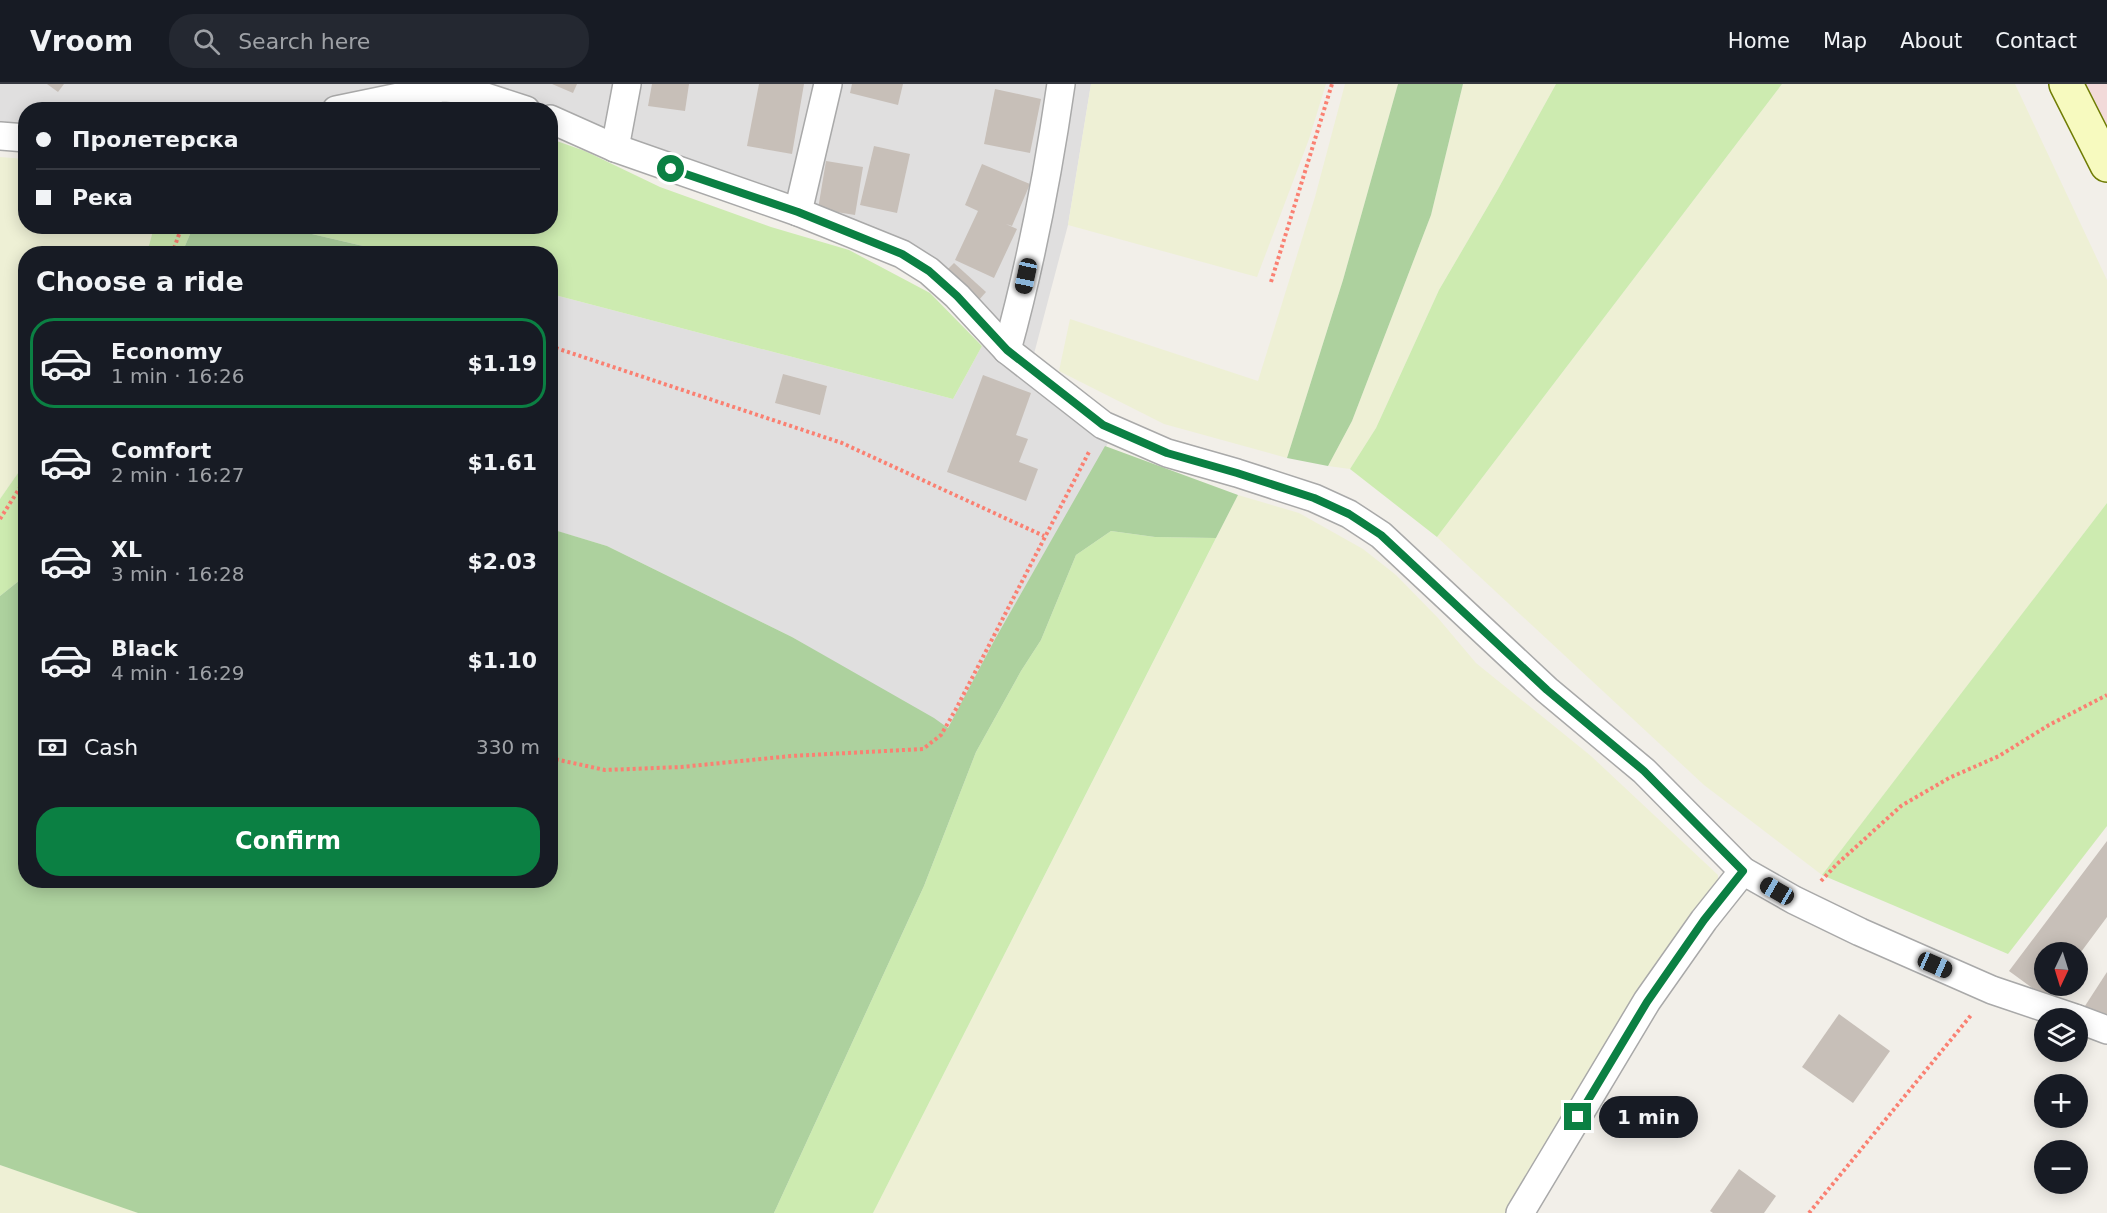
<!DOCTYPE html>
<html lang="en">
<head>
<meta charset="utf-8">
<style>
  :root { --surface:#171b24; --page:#242831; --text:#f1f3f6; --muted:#9ea1a6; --line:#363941; --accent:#0b8043 }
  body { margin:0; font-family:"DejaVu Sans",sans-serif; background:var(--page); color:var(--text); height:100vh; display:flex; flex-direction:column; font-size:22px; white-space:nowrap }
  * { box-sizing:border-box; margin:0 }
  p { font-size:20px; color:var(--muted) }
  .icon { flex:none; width:33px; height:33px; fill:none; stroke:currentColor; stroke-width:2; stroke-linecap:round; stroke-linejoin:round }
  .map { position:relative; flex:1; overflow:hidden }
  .details { position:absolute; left:18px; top:162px; width:540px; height:642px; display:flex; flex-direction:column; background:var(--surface); border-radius:24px; box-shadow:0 3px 15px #0003 }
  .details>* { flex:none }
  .hud { position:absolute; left:18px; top:18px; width:540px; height:132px; border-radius:24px; box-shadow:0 3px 15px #0003; display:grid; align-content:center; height:132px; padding:0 18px; background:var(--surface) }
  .needle { width:39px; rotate:184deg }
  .tools { position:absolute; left:2034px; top:858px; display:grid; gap:12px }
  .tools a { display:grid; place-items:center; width:54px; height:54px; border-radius:50%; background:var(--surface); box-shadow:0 3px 15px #0003; font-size:30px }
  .end { position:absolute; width:27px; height:27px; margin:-14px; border:8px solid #0b8043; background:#fff; box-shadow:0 0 0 3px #fff }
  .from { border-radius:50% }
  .bubble { position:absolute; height:42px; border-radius:21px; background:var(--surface); box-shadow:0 3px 15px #0003; font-size:20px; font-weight:700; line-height:42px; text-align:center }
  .car { position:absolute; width:18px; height:36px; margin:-18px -9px; border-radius:8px; box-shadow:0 0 4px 2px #0007; background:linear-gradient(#222 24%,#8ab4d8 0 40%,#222 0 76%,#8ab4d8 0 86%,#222 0) }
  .hud b { display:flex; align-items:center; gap:21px; height:57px; font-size:22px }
  .hud b+b { border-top:2px solid var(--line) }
  .hud i { width:15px; height:15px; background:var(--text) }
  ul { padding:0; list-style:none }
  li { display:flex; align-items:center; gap:18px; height:90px; margin:0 12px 9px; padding:0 6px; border:3px solid transparent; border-radius:24px }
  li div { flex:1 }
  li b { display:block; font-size:22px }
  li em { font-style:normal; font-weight:700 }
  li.on { border-color:var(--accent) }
  li>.icon { width:54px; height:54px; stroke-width:1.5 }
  h2 { padding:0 18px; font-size:27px; line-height:72px }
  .pay { display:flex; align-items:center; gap:15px; height:66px; padding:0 18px; font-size:22px }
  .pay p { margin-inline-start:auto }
  .action { display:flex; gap:12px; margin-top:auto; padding:12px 18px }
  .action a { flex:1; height:69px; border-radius:24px; background:var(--accent); color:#fff; font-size:24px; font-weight:700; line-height:69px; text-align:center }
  header { display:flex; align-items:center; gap:36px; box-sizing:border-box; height:84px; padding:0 30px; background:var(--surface); border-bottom:2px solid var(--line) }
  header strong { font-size:28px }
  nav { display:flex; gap:33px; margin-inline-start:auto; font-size:21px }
  .search { width:420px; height:54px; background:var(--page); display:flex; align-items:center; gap:15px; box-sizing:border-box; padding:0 21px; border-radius:24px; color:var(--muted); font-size:22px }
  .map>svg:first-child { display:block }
</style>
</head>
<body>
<header>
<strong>Vroom</strong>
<div class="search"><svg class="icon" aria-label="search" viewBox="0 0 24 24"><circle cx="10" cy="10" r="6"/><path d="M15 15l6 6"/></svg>Search here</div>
<nav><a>Home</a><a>Map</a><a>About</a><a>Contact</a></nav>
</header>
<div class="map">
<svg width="2107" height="1129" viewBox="0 0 2107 1129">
  <rect width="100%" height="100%" fill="#f2efe9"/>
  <polygon fill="#e0dfdf" points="0,0 1091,0 1068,141 1030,285 1115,347 995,555 948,645 792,553 607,462 550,445 551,210 953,315 982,262 1006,266 929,187 550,26 526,25 488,13 328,26 26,26 25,54 0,52"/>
  <polygon fill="#f2dad9" points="2082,0 2107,0 2107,53"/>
  <g fill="#eef0d5">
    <polygon points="1091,0 1326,0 1309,55 1257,193 1068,141"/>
    <polygon points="1345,0 1398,0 1343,196 1287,374 1164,340 1059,287 1070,235 1258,297 1315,113"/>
    <polygon points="1463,0 1556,0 1498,105 1439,206 1376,344 1350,385 1328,382 1352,337 1431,131"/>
    <polygon points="1782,0 2015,0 2107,196 2107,419 1822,791 1704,701 1437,453"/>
    <polygon points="0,73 25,75 26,142 154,143 147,169 26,170 25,379 0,415"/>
    <polygon points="1238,411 1299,429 1363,465 1396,491 1438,534 1476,579 1591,672 1718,791 1718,796 1509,1129 873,1129"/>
    <polygon points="0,1081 124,1123 138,1129 0,1129"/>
  </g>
  <g fill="#cdebb0">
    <polygon points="1556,0 1782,0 1437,453 1350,385 1376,344 1439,206 1498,105"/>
    <polygon points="551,55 585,67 660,103 771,143 849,166 930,209 982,262 953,315 551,210 550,170 393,169 282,143 550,142"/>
    <polygon points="154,143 154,142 193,143 182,169 147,169"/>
    <polygon points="25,379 25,492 0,512 0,415"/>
    <polygon points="2107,419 2107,742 2008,870 1822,791"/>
    <polygon points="1111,447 1155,453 1216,454 873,1129 774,1129 924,802 976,668 1021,587 1041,556 1076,471"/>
  </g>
  <g fill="#add19e">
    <polygon points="1398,0 1463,0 1431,131 1352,337 1328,382 1287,374 1343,196"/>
    <polygon points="193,143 282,143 393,169 182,169"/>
    <polygon points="1105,362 1238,411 1216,454 1155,453 1111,447 1076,471 1041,556 1021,587 976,668 924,802 774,1129 138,1129 0,1081 0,512 25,492 26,796 550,796 551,445 607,462 792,553 934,634 948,644 995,555"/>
  </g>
  <g fill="#c7bfb8">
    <polygon points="47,0 64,0 58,8"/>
    <polygon points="552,0 577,0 573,9"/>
    <polygon points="652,0 689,0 685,27 648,22"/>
    <polygon points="759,0 804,0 792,70 747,62"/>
    <polygon points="852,0 903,0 898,21 850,9"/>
    <polygon points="995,5 1041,15 1030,69 984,60"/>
    <polygon points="874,62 910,70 897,129 860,121"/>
    <polygon points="826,77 863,83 855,131 818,125"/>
    <polygon points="982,80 1030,100 1012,142 1006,140 1017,145 994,194 955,176 978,127 965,121"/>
    <polygon points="954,179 986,208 978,217 946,187"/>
    <polygon points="783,290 827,302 820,331 775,319"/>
    <polygon points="983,291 1031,309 1016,351 1028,355 1019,378 1038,385 1026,417 947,388"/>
    <polygon points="2107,757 2107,833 2078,872 2078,868 2044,868 2044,902 2056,902 2046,914 2009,887"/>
    <polygon points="2107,888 2107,934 2083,925"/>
    <polygon points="1839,930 1890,967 1853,1019 1802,983"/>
    <polygon points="1739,1085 1776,1112 1764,1129 1713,1129 1710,1127"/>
  </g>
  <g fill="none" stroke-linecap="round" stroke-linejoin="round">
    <g stroke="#a9a9a9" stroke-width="30">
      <g id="street">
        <polyline points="336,26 442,4 461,5 526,26"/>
        <polyline points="550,35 615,64 798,128 902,170 929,187 957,212 1007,266 1103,341 1167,369 1237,389 1314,414 1349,430 1381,451 1547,606 1644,687 1743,787 1794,816 1860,848 1992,906 2075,934"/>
        <polyline points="0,52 26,54"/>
        <polyline points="615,64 627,0"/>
        <polyline points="798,128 828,0"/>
        <path d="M1007 266C1031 179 1048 90 1061 0"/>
        <polyline points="2078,935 2107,946"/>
        <polyline points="1520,1129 1647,917 1704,836 1743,787"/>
      </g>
    </g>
    <g stroke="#707d05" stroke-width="36">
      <polyline id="secondary" points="2066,0 2107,81"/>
    </g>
    <g stroke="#fa8072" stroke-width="4" stroke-dasharray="3 3" stroke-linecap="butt">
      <polyline points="172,170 182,142"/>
      <polyline points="1271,198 1332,0"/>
      <polyline points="550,262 842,359 1044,452"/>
      <polyline points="0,435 26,394"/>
      <polyline points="550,674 605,686 681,683 791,672 923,665 941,651 956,625 1090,366"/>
      <polyline points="1821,797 1836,781 1901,722 1949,694 1999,672 2049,641 2107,611"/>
      <polyline points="1809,1129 1972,930"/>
    </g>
    <use href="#street" stroke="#fff" stroke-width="27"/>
    <use href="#secondary" stroke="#f7fabf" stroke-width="33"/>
  </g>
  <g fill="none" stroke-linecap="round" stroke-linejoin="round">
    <polyline stroke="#0b8043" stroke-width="8" points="671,85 798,128 902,170 929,187 957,212 1007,266 1103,341 1167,369 1237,389 1314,414 1349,430 1381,451 1547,606 1644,687 1743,787 1704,836 1647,918 1578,1033"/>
  </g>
</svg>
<div class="tools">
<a><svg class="needle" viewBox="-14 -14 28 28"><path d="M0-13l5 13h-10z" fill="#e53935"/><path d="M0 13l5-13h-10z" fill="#9ea1a6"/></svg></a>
<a><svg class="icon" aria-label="layers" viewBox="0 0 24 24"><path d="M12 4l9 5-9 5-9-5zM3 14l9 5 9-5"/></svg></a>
<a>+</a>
<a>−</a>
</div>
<i class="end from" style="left:671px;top:85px"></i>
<i class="end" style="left:1578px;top:1033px"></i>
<div class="bubble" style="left:1599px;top:1012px;width:99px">1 min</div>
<i class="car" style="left:1026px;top:192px;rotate:192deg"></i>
<i class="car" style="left:1777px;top:807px;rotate:300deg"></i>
<i class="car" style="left:1935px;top:881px;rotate:114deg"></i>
<div class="hud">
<b><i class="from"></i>Пролетерска</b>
<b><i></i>Река</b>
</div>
<section class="details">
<h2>Choose a ride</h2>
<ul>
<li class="on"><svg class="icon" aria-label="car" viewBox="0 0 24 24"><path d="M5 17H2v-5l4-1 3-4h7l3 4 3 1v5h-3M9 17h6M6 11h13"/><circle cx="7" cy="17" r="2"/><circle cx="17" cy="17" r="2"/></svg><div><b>Economy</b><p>1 min · 16:26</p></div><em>$1.19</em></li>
<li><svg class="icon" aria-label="car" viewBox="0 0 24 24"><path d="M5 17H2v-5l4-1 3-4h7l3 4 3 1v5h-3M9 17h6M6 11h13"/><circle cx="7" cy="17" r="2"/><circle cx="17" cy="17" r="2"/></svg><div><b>Comfort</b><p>2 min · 16:27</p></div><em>$1.61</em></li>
<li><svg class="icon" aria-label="car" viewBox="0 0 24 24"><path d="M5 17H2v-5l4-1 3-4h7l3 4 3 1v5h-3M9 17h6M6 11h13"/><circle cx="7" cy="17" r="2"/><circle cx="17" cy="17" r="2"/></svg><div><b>XL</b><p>3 min · 16:28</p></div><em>$2.03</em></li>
<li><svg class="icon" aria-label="car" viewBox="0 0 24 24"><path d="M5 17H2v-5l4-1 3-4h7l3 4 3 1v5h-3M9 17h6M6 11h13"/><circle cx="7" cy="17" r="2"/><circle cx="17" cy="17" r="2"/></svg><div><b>Black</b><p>4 min · 16:29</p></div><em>$1.10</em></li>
</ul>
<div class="pay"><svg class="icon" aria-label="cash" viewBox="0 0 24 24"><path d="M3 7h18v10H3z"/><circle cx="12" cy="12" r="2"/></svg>Cash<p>330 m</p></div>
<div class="action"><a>Confirm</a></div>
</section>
</div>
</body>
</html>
